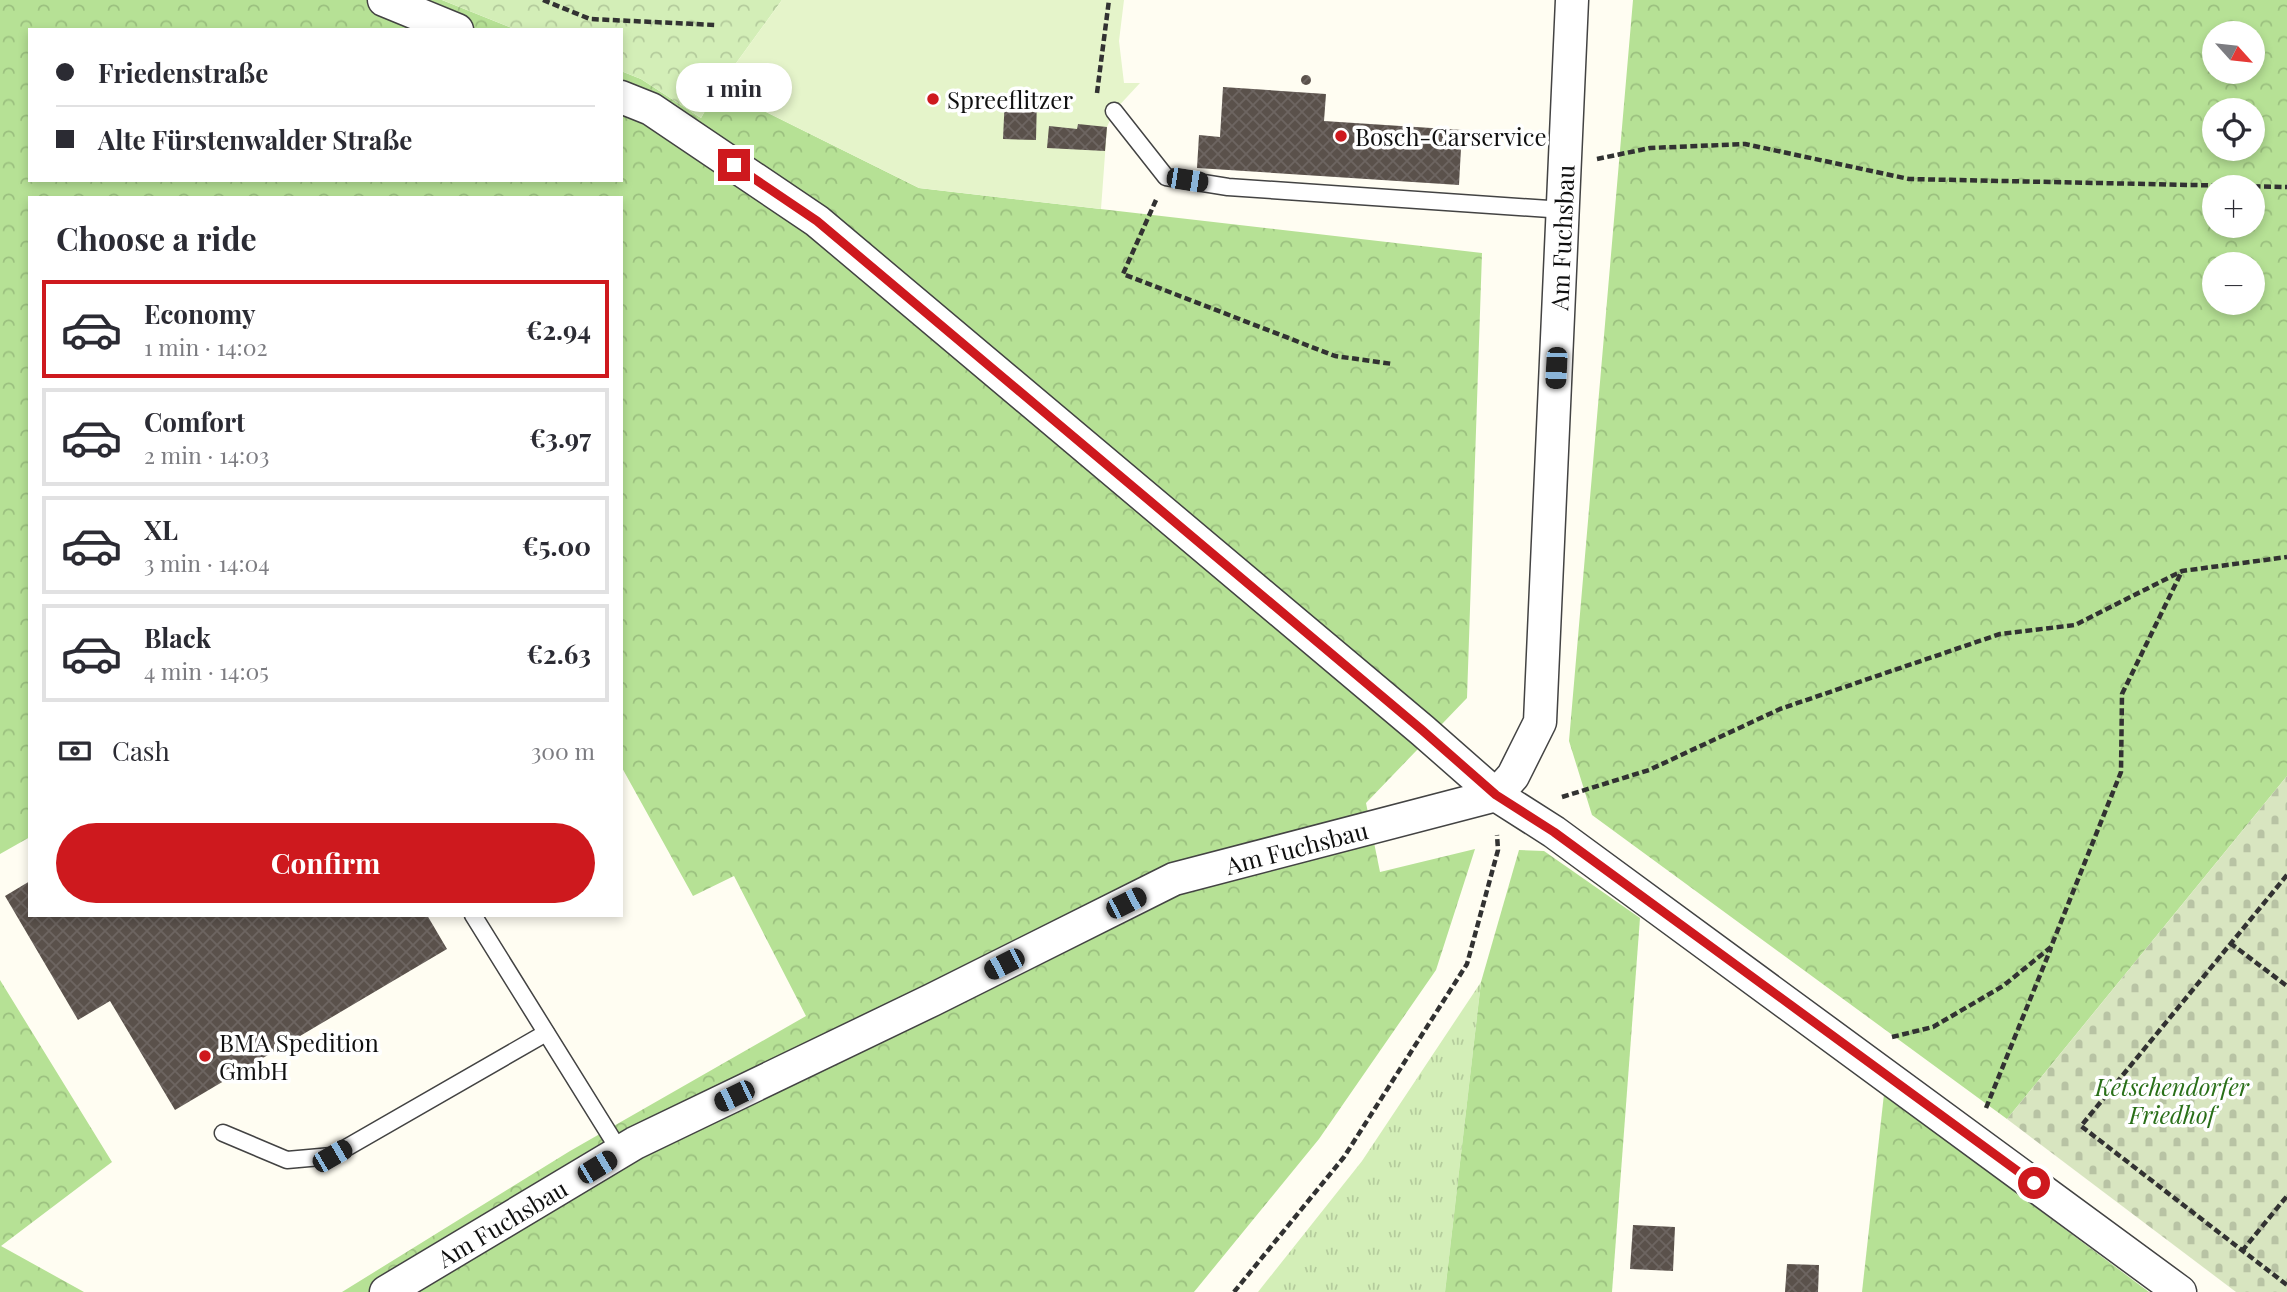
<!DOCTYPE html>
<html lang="en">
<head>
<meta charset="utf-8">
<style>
  :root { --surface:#fff; --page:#f7f7f7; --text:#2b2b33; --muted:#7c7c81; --line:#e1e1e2; --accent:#ce191e }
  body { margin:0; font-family:"Playfair Display",serif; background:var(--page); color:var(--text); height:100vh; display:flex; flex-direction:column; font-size:26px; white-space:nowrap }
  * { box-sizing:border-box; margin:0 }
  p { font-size:23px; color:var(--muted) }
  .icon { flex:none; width:38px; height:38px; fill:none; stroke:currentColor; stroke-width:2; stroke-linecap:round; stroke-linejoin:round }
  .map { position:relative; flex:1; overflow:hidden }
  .sheet { position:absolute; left:28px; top:196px; width:595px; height:721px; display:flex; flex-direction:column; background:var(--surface); border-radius:0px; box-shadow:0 4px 10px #0003 }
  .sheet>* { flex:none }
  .guide { position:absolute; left:28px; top:28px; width:595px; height:154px; border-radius:0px; box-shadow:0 4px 10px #0003; display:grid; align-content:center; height:154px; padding:0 28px; background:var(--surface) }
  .needle { width:46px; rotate:117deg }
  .tools { position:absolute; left:2202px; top:21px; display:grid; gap:14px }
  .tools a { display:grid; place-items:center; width:63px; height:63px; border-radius:50%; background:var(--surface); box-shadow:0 4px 10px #0003; font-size:35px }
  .end { position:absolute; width:32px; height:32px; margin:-16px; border:9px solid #ce191e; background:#fff; box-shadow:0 0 0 4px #fff }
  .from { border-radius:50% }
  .bubble { position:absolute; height:49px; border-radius:24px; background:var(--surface); box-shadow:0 4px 10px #0003; font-size:23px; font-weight:700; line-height:49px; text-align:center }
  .car { position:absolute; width:21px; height:42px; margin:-21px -10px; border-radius:9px; box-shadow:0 0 5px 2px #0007; background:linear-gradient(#222 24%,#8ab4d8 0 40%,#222 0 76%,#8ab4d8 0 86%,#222 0) }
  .guide b { display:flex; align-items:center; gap:24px; height:66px; font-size:26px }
  .guide b+b { border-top:2px solid var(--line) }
  .guide i { width:18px; height:18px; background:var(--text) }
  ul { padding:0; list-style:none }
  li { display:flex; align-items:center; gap:21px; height:98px; margin:0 14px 10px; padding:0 14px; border:4px solid var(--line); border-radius:0px }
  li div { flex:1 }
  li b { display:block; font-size:26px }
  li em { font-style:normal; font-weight:700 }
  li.active { border-color:var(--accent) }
  li>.icon { width:63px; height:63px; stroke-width:1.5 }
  h2 { padding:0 28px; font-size:32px; line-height:84px }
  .pay { display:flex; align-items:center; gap:18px; height:77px; padding:0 28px; font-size:26px }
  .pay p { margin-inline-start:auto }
  .button { display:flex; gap:14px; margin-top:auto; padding:14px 28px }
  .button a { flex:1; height:80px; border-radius:42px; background:var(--accent); color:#fff; font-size:28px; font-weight:700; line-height:80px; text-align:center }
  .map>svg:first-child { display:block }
</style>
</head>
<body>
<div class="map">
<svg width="2287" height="1292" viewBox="0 0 2287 1292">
  <defs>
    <pattern id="grass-tufts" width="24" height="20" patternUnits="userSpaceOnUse" patternTransform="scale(1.75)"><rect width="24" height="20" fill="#d3eeb7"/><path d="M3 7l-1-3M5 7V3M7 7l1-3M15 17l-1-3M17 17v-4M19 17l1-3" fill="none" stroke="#b4cb9c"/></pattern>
    <pattern id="forest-crowns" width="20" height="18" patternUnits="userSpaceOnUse" patternTransform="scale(1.75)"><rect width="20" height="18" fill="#b6e195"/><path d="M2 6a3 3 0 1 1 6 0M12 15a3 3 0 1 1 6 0" fill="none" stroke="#9bc07f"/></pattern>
    <pattern id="cemetery-stones" width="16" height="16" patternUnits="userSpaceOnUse" patternTransform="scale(1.75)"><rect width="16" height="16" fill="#d8e5c0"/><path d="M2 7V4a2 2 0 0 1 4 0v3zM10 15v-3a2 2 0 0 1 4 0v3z" fill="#b8c3a4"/></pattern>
    <pattern id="park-crowns" width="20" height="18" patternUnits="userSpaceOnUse" patternTransform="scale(1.75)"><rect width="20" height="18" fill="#d3eeb7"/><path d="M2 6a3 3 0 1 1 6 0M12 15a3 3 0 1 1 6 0" fill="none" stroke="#b4cb9c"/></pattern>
    <pattern id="building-cross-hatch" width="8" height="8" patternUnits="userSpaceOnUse" patternTransform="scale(1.75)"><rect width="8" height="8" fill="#5a514b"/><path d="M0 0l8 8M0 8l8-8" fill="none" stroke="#6d6561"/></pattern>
  </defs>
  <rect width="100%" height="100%" fill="#fffdf2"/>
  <polygon fill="url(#grass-tufts)" points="1481,982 1445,1292 1258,1292 1362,1161"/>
  <g fill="url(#forest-crowns)" fill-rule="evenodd">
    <polygon points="0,0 442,0 517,30 30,30 30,180 621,180 621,71 641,79 701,118 718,88 919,188 1482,253 1467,698 1366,803 1380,872 1475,849 1436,970 1319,1139 1194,1292 342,1292 570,1151 806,1016 734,876 693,896 621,766 621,198 30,198 30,837 0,854"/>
    <path d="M1633 0H2287V776L2007 1119 1592 815 1569 741ZM2214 33H2252V72H2214ZM2214 110H2252V149H2214ZM2214 187H2252V226H2214ZM2214 264H2252V303H2214Z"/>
    <polygon points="1519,850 1544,851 1640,918 1612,1292 1445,1292 1481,982"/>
    <polygon points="0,980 112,1162 1,1246 84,1292 0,1292"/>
    <polygon points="1884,1094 2149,1292 1862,1292"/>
  </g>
  <polygon fill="url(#cemetery-stones)" points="2287,776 2287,1292 2236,1292 2007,1119"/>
  <polygon fill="url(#park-crowns)" points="442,0 782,0 718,88 701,118 641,79 621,71 621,30 517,30"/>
  <polygon fill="#e5f4ca" points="782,0 1124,0 1119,41 1124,83 1140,83 1114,111 1107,127 1101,209 919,188 718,88"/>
  <g fill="url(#building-cross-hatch)">
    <circle cx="1306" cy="80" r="5"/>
    <polygon points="1223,87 1326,94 1324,121 1462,130 1459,185 1197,168 1199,135 1220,137"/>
    <polygon points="1005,96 1037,97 1036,140 1003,139"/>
    <polygon points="1078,124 1107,127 1105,151 1047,148 1049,126 1077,129"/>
    <polygon points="30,881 30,915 427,915 447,949 175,1110 110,1001 78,1020 5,896"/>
    <polygon points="1633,1225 1675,1227 1673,1271 1630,1269"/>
    <polygon points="1787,1264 1819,1265 1818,1292 1785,1292"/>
  </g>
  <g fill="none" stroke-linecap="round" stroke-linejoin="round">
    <g stroke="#434343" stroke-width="19">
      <g id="service">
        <polyline points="1114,111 1166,177 1228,187 1564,210"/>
        <polyline points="473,915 621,1153"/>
        <polyline points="223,1133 287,1160 332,1156 546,1033"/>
      </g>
    </g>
    <g stroke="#434343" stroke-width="35">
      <g id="minor">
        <polyline points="384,0 457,30"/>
        <polyline points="621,97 651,109 817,221 1422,730 1496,795 1554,832 2180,1292"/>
        <path id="s1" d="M386 1292 635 1143 932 1000 1174 879 1496 795 1513 776 1540 722 1572 0"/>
      </g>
    </g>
    <g stroke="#323232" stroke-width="4.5" stroke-dasharray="7 3.5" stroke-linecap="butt">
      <polyline points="543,0 590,19 715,25"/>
      <polyline points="1097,93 1109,0"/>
      <polyline points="1597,159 1650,148 1745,144 1909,179 2287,187"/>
      <polyline points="1156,200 1123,274 1335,356 1393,364"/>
      <polyline points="1562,797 1649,770 1780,709 2000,634 2075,625 2182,571 2287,557"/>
      <polyline points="2287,875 2081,1126 2287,1285"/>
      <polyline points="2230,943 2287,986"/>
      <polyline points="1892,1037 1933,1027 2003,986 2051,947 2121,772 2122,694 2182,571"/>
      <polyline points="1986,1108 2051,948"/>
      <polyline points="2242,1251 2287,1196"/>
      <polyline points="1234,1292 1344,1157 1467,964 1498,850 1497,835"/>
    </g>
    <use href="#service" stroke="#fff" stroke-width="16"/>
    <use href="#minor" stroke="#fff" stroke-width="32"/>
  </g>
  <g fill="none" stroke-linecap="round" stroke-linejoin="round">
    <polyline stroke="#ce191e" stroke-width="9" points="734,165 817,221 1422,730 1496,795 1554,832 2034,1183"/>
  </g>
  <g fill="#ce191e" stroke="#fff" stroke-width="2.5">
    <circle cx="933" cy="99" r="7"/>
    <circle cx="1341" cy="136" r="7"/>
    <circle cx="205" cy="1056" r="7"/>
  </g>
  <g text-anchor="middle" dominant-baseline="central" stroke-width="7" stroke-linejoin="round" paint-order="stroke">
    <g font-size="24" fill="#101010" stroke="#fff" text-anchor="start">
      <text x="947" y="99">Spreeflitzer</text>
      <text x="1355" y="136">Bosch-Carservice</text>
      <text x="219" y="1042">BMA Spedition<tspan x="219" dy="28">GmbH</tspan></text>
    </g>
    <g font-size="24" fill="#101010" stroke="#fff">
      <text stroke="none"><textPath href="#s1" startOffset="1794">Am Fuchsbau</textPath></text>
      <text stroke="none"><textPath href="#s1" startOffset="1017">Am Fuchsbau</textPath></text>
      <text stroke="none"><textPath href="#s1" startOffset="135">Am Fuchsbau</textPath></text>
    </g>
    <g font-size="24" font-style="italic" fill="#296f18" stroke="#fff">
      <text x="2172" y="1086">Ketschendorfer<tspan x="2172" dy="28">Friedhof</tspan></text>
    </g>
  </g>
</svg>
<div class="tools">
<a><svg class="needle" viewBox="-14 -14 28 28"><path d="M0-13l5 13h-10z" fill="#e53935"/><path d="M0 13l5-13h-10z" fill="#7c7c81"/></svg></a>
<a><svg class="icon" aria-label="locate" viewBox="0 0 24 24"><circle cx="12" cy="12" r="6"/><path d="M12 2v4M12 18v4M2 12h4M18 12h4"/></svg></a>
<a>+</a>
<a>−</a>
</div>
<i class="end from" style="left:2034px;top:1183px"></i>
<i class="end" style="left:734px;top:165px"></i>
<div class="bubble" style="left:676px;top:63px;width:116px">1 min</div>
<i class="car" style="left:1187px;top:180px;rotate:99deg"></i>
<i class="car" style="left:1556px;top:368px;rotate:183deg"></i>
<i class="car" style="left:1126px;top:903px;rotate:63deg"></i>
<i class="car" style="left:1004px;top:964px;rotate:243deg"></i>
<i class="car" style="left:734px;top:1096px;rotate:244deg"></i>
<i class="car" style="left:332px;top:1156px;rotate:60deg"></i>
<i class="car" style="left:597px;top:1167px;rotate:59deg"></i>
<div class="guide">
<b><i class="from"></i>Friedenstraße</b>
<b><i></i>Alte Fürstenwalder Straße</b>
</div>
<section class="sheet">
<h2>Choose a ride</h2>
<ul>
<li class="active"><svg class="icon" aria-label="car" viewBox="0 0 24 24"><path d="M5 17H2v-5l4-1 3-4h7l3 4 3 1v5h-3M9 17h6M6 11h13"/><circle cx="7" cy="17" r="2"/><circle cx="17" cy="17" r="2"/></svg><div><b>Economy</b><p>1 min · 14:02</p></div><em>€2.94</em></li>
<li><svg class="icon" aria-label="car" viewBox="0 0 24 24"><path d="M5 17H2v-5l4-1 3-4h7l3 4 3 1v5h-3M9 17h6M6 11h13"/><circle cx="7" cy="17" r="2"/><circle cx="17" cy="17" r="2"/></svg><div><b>Comfort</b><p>2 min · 14:03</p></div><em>€3.97</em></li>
<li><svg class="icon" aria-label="car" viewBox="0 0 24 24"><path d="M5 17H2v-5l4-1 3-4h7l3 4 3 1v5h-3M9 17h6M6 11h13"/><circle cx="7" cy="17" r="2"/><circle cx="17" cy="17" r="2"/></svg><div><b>XL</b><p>3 min · 14:04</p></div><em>€5.00</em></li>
<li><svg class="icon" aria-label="car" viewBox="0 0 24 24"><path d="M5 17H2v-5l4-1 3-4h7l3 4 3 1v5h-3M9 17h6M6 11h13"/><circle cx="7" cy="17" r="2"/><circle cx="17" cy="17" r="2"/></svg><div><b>Black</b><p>4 min · 14:05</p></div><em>€2.63</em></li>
</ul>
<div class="pay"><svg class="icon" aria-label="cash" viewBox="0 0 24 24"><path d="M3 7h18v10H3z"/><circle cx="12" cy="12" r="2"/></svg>Cash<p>300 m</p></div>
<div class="button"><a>Confirm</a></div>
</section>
</div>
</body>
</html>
